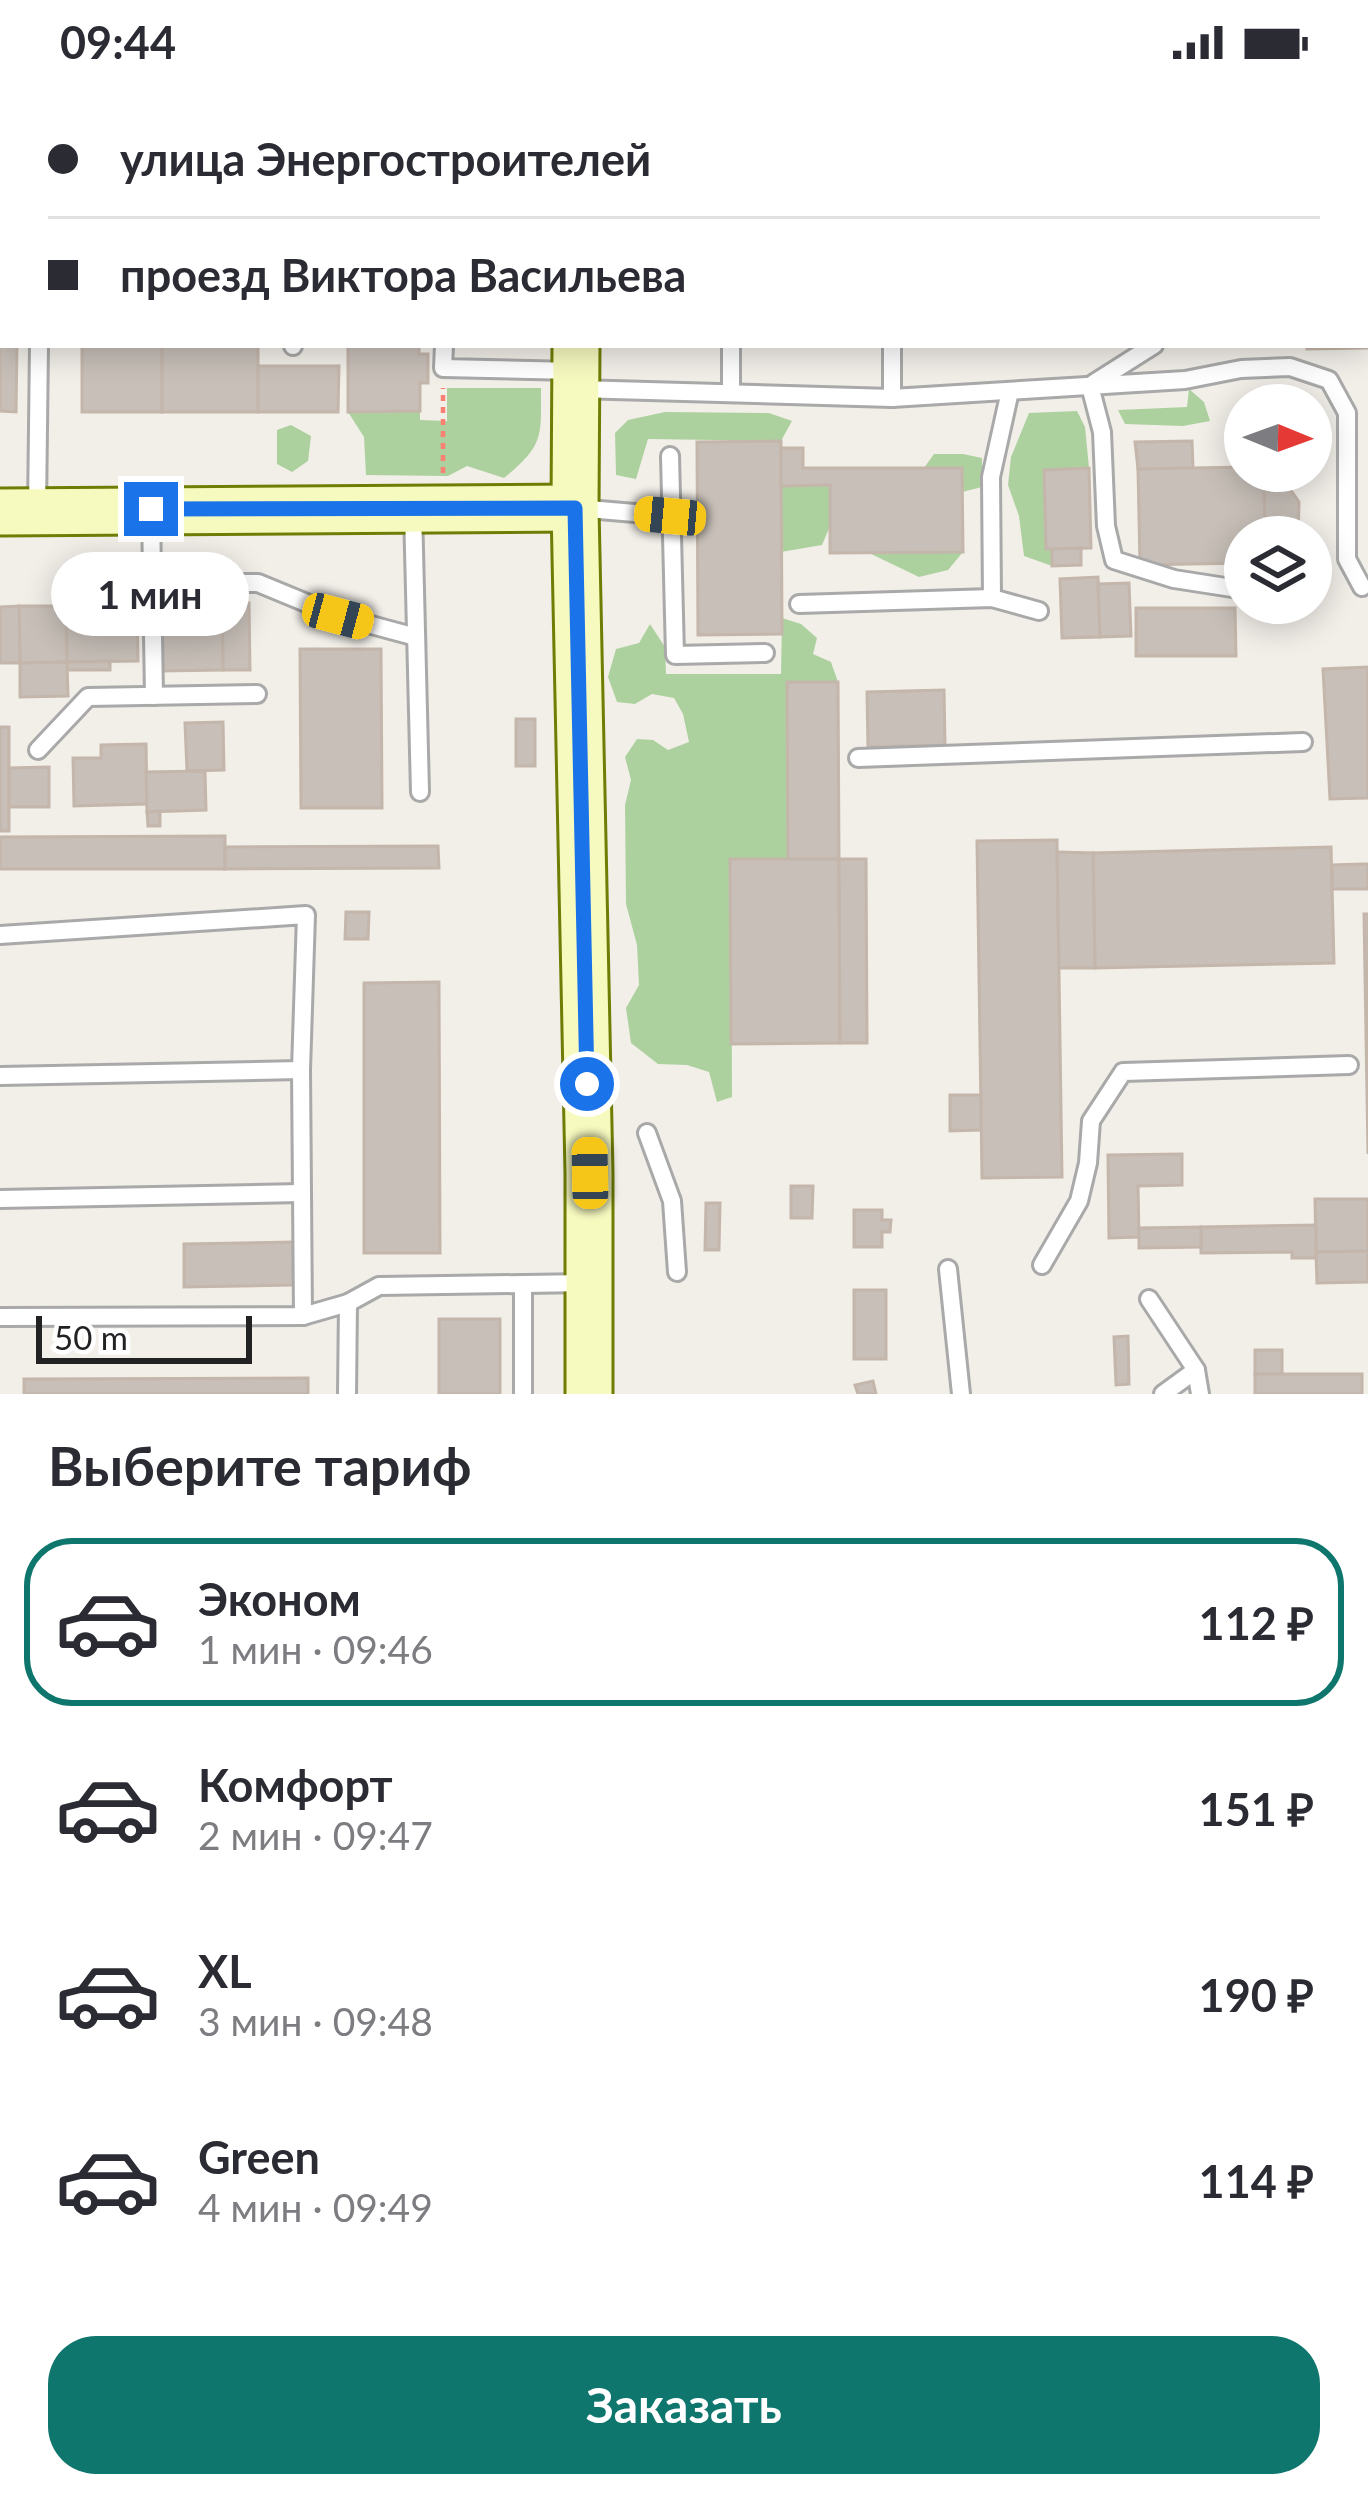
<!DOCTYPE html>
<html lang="ru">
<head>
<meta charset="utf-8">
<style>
  :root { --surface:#fff; --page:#f7f7f7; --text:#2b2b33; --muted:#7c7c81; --line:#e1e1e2; --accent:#0f766e }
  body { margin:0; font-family:Lato,sans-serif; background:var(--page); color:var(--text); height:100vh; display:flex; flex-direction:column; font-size:45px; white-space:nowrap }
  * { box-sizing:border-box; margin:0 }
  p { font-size:39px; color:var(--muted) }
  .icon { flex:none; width:66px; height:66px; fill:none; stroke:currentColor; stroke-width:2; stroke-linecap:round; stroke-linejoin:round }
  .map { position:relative; height:1310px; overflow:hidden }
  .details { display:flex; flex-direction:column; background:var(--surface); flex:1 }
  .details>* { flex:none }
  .guide { position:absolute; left:0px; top:0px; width:1368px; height:264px; box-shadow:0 6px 30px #0003; display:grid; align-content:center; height:264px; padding:0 48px; background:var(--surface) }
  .needle { width:78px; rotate:91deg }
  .buttons { position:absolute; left:1224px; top:300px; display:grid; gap:24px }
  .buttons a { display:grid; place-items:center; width:108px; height:108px; border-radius:50%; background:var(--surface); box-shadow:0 6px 30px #0003; font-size:60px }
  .scale { position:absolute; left:36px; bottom:30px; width:216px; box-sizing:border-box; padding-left:12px; border:6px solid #222; border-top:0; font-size:33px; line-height:42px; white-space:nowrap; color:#222; -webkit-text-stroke:9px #fff; paint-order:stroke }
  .end { position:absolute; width:54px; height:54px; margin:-27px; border:15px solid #1a73e8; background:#fff; box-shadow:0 0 0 6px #fff }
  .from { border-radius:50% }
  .bubble { position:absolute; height:84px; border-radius:42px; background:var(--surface); box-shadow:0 6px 30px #0003; font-size:39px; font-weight:700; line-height:84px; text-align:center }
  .car { position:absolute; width:36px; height:72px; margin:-36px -18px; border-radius:15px; box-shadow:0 0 9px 3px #0007; background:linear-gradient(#f5c518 24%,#345 0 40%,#f5c518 0 76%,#345 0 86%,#f5c518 0) }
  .guide b { display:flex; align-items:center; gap:42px; height:114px; font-size:45px }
  .guide b+b { border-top:3px solid var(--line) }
  .guide i { width:30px; height:30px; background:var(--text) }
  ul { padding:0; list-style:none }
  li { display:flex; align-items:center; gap:36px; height:168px; margin:0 24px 18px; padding:0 24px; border:6px solid transparent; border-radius:48px }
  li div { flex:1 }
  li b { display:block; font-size:45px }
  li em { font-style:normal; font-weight:700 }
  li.on { border-color:var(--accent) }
  li>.icon { width:108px; height:108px; stroke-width:1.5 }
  h2 { padding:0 48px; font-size:54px; line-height:144px }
  .action { display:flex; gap:24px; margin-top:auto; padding:24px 48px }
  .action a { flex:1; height:138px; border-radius:48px; background:var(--accent); color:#fff; font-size:48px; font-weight:700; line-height:138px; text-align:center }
  .status { display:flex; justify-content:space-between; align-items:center; height:84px; padding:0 60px; background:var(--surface); direction:ltr }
  .status svg { height:33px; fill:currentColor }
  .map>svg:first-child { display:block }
</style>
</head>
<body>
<div class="status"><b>09:44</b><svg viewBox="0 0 49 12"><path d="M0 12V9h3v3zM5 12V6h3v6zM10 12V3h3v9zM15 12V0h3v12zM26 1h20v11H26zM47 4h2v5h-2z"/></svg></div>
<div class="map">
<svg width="1368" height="1310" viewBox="0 0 1368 1310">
  <rect width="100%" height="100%" fill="#f2efe9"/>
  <g fill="#add19e">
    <path d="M447 304H541C541 354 544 361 504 394L467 382 448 392 366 391 364 353 348 328 420 327V336L447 337Z"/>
    <polygon points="1189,305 1204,318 1210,337 1183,342 1125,340 1118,326 1187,323"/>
    <polygon points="1077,327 1085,343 1089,384 1044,386 1046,465 1052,465 1052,482 1024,472 1019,432 1008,401 1011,373 1029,329"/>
    <polygon points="665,328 769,329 792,337 781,357 648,355 636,395 616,391 615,349 628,336"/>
    <polygon points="291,341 311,352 308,377 292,388 277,380 277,346"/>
    <polygon points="934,370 963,370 982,374 982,403 962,408 961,384 924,384"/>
    <polygon points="830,401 830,442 822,461 781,468 781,402"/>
    <polygon points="867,468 963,468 948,486 919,493"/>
    <polygon points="782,534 801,540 817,554 813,570 831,578 838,598 787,598 788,775 731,776 732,1013 717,1018 709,988 687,981 658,980 631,959 626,924 639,901 637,861 626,820 625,721 631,696 625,673 637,655 653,656 668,666 689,658 683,630 674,614 652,610 635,620 617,618 608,593 616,565 639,559 650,540 665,563 666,590 781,590"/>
  </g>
  <g fill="#c7bfb8" stroke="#c4b6ab" stroke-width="3">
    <rect x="764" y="0" width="66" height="3"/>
    <rect x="830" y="0" width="63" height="3"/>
    <polygon points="1305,0 1368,0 1368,264 1307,265 1307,261 1365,261 1365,3 1305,3"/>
    <polygon points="0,172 3,172 3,261 17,261 16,328 0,327"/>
    <rect x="82" y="261" width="80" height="67"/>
    <rect x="162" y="261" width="96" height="67"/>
    <polygon points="348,261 419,261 419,270 428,270 428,299 420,299 420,327 348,328"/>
    <polygon points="258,282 339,282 338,328 258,328"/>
    <polygon points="781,357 782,550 698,551 697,358"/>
    <polygon points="1192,357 1193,384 1138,385 1135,358"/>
    <polygon points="781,364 803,364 803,384 962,384 963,468 830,469 830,401 781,402"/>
    <polygon points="1245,383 1245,387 1264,387 1265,453 1245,453 1245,479 1140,481 1138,385"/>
    <polygon points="1089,384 1091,464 1046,465 1044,386"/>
    <polygon points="1278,388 1299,418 1298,453 1265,453 1264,389"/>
    <polygon points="1081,464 1081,481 1052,482 1052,465"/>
    <polygon points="1098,493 1100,553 1062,554 1060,495"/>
    <polygon points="1129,499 1131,552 1100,553 1098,500"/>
    <polygon points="222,519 249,519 250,586 223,586"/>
    <polygon points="222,519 223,586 162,587 161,520"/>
    <polygon points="137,521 138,577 67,578 66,522"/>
    <polygon points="19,522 66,522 67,578 20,579"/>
    <polygon points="19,522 20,579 0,579 0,523"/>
    <polygon points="1136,524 1235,524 1236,572 1136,572"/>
    <polygon points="300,565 381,565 382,724 301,724"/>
    <polygon points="110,577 110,586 67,586 67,578"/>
    <polygon points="67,578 68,612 20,613 20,579"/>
    <polygon points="1368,583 1368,714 1330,715 1323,585"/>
    <polygon points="787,598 838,598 839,775 788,775"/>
    <polygon points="944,606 945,661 868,663 867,608"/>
    <rect x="516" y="635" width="19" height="47"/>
    <polygon points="223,638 224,686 187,687 185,639"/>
    <rect x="0" y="643" width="9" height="104"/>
    <polygon points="146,660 147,720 74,722 73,674 101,674 101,661"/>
    <polygon points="49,683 49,723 9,723 9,684"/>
    <polygon points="205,687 206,726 147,728 146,688"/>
    <polygon points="160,727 160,742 148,742 147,728"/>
    <polygon points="225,752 225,785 0,785 0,753"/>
    <polygon points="1057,756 1062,1093 982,1094 977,757"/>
    <polygon points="438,762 439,784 225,785 225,763"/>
    <polygon points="1331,763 1334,879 1095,884 1093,769"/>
    <polygon points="1057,768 1093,769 1095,884 1059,884"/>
    <polygon points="730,775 839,775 840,959 731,960"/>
    <polygon points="839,775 866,775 867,959 840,959"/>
    <polygon points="1364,780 1368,780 1368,805 1332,805 1332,781"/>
    <polygon points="346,828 369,828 368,855 345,855"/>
    <polygon points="1364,830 1368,830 1368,1070"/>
    <polygon points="439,898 440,1169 364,1169 364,899"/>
    <polygon points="950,1011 981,1011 981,1046 950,1047"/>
    <polygon points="1182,1070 1182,1101 1138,1102 1139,1153 1109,1154 1108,1071"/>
    <polygon points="791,1102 813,1102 812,1134 791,1134"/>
    <polygon points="1315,1115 1368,1115 1368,1167 1316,1168"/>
    <polygon points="706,1119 720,1119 719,1166 705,1166"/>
    <polygon points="854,1126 882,1126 882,1136 891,1136 890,1148 882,1148 882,1163 854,1163"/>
    <polygon points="1316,1141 1316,1174 1292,1174 1292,1168 1201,1169 1201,1143"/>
    <polygon points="1201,1143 1201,1163 1139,1164 1139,1144"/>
    <polygon points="293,1158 293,1201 184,1203 184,1160"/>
    <polygon points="1368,1167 1368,1198 1317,1199 1316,1168"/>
    <rect x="854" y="1206" width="32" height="69"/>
    <rect x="439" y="1235" width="61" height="75"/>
    <polygon points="1128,1252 1129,1300 1116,1301 1114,1253"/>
    <rect x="1255" y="1266" width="27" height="24"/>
    <rect x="1255" y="1290" width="107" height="20"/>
    <polygon points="308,1294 308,1310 24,1310 24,1295"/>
    <polygon points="873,1297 876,1310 858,1310 855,1301"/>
  </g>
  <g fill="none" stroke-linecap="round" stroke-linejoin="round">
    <g stroke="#a9a9a9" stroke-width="22">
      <g id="lane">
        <polyline points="493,0 495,3"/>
        <polyline points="730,0 730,3"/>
        <polyline points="1093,0 1093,3"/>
        <polyline points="1250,0 1250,3"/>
        <polyline points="1003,1 1011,3"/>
        <polyline points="293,261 293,262"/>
        <polyline points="444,261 443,284 575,287"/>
        <polyline points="731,261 731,309"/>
        <polyline points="892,261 892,314"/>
        <polyline points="1094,299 1154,261"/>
        <polyline points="1090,302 1102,348 1106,442 1114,476 1174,495 1245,506"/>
        <polyline points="577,305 892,314 1185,296 1241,285 1290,283 1329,296 1347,329 1347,475 1362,503"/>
        <polyline points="670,372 675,571 765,569"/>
        <polyline points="576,424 670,432"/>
        <polyline points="37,426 39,261"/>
        <polyline points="413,426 420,708"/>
        <polyline points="151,427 154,612"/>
        <polyline points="154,499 258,499 338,532 416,553"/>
        <polyline points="992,514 991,393 1010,307"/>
        <polyline points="799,520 992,514 1039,527"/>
        <polyline points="38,666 88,613 257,610"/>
        <polyline points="858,674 1303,658"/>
        <polyline points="0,851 306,831 301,986 303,1232"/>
        <polyline points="0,992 301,986"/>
        <polyline points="647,1049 672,1117 677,1188"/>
        <polyline points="0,1115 301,1109"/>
        <polyline points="1042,1181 1079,1117 1088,1079 1091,1037 1123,988 1349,981"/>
        <polyline points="948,1185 961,1310"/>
        <polyline points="1149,1215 1196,1286 1200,1310"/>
        <polyline points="0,1233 303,1232 348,1219 379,1202 588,1199"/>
        <polyline points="347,1310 348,1219"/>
        <polyline points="523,1310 523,1200"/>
        <polyline points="1163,1310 1196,1286"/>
      </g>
    </g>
    <g stroke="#707d05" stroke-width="51">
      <g id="secondary">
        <polyline points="571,0 571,3"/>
        <polyline points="576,261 575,424 589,1089 589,1310"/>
        <polyline points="0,428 575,424"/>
      </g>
    </g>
    <polyline stroke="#fa8072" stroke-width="4.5" stroke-dasharray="6 6" stroke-linecap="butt" points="443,389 443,304"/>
    <use href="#lane" stroke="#fff" stroke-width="16"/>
    <use href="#secondary" stroke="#f7fabf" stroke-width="45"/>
  </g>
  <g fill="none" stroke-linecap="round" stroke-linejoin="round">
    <polyline stroke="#1a73e8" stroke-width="15" points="151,425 575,424 587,1000"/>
  </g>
</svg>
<div class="buttons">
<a><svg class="needle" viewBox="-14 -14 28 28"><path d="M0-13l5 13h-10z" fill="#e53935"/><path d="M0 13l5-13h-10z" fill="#7c7c81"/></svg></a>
<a><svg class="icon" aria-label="layers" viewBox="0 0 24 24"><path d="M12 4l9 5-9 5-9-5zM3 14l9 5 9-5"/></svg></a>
</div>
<div class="scale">50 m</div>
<i class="end from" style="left:587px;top:1000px"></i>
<i class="end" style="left:151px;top:425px"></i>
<div class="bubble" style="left:51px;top:468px;width:198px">1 мин</div>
<i class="car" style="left:670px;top:432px;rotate:275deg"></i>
<i class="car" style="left:338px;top:532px;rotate:105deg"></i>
<i class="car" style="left:590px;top:1089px;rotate:359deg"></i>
<div class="guide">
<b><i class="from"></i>улица Энергостроителей</b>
<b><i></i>проезд Виктора Васильева</b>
</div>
</div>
<section class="details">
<h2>Выберите тариф</h2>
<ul>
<li class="on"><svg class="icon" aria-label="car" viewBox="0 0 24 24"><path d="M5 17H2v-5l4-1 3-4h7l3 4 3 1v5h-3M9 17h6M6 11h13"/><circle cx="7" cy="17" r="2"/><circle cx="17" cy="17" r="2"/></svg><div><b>Эконом</b><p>1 мин · 09:46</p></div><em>112 ₽</em></li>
<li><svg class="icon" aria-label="car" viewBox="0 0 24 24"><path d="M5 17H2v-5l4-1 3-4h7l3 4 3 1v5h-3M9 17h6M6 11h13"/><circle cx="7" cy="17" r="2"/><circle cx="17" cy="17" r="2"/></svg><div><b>Комфорт</b><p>2 мин · 09:47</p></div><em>151 ₽</em></li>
<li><svg class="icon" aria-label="car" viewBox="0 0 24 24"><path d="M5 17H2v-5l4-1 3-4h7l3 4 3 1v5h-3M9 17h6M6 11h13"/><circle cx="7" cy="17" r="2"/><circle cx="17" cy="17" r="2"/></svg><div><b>XL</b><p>3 мин · 09:48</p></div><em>190 ₽</em></li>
<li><svg class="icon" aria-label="car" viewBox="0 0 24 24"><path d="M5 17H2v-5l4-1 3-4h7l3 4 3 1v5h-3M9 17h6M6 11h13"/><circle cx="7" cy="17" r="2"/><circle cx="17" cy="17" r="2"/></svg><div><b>Green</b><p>4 мин · 09:49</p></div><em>114 ₽</em></li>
</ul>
<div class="action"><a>Заказать</a></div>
</section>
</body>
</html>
